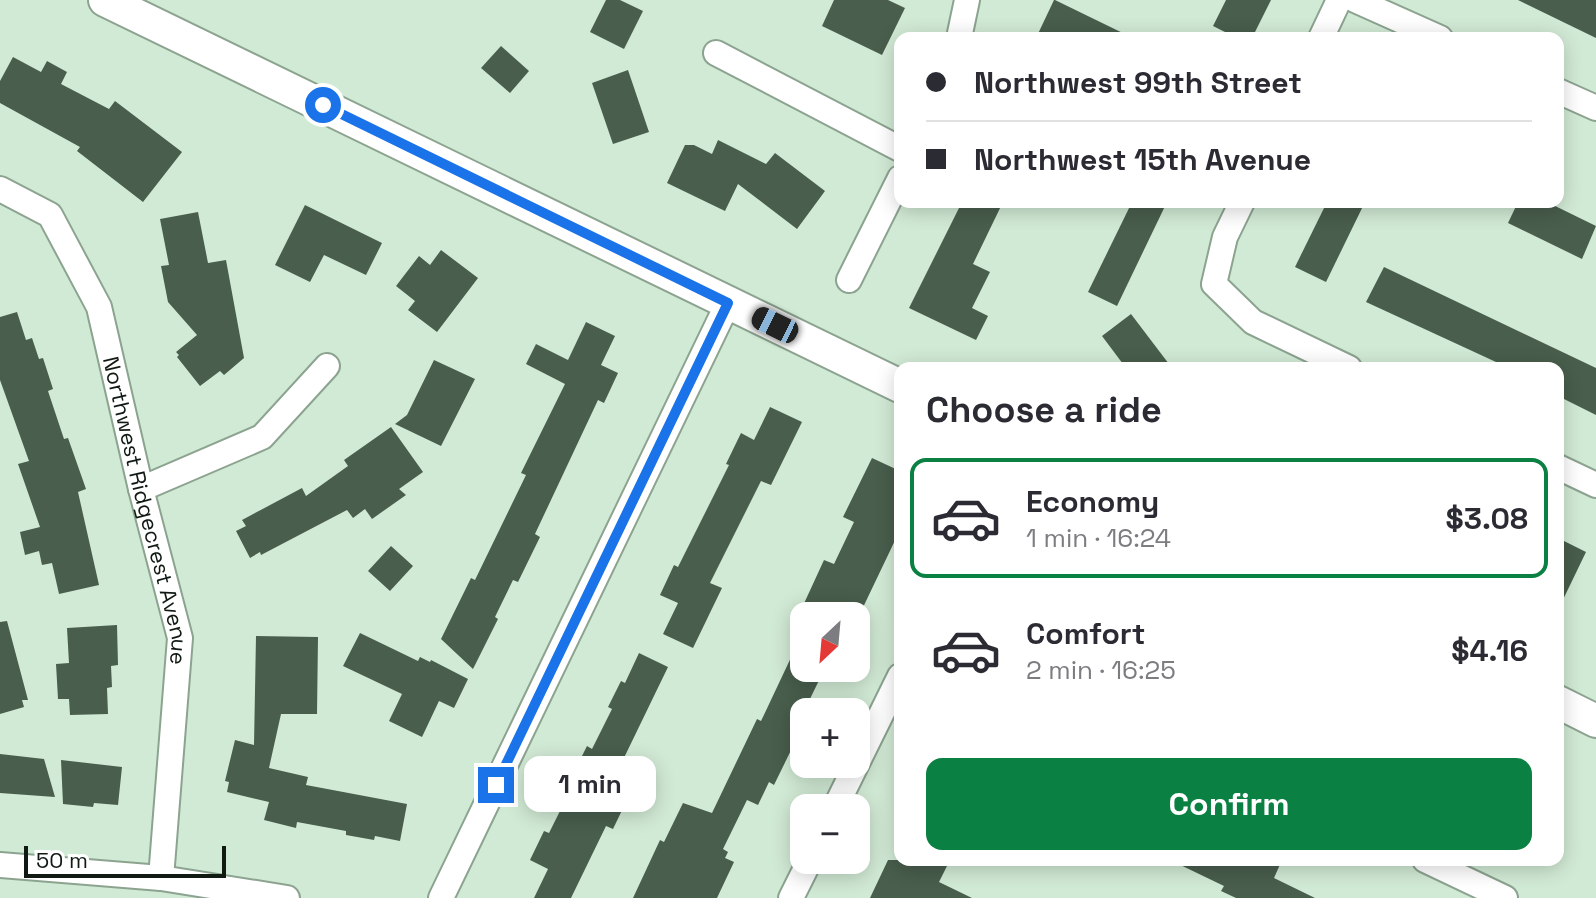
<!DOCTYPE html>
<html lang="en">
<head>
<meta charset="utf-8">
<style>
  :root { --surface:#fff; --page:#f2f2f3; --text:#2b2b33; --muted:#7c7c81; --line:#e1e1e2; --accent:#0b8043 }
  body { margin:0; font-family:"Space Grotesk",sans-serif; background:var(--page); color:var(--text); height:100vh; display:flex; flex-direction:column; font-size:30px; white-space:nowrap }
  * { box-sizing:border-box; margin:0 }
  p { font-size:26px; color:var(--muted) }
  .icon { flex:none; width:44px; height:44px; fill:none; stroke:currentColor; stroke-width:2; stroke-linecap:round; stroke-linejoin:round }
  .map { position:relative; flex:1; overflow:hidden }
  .drawer { position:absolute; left:894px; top:362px; width:670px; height:504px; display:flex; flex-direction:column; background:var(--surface); border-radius:16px; box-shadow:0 4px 20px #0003 }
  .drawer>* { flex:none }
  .guide { position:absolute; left:894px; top:32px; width:670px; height:176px; border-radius:16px; box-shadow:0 4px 20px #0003; display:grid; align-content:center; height:176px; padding:0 32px; background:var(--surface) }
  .needle { width:52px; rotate:206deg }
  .buttons { position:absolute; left:790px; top:602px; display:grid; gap:16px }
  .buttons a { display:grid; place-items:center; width:80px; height:80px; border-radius:16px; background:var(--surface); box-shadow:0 4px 20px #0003; font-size:40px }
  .scale { position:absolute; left:24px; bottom:20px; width:202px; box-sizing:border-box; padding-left:8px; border:4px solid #101912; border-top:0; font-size:22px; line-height:28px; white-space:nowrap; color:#101912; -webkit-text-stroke:6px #fff; paint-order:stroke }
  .end { position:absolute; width:36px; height:36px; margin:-18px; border:10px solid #1a73e8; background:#fff; box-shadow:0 0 0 4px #fff }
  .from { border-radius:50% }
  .bubble { position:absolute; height:56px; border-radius:16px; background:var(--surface); box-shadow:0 4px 20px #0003; font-size:26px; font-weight:700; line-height:56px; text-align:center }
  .car { position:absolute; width:24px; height:48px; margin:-24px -12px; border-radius:10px; box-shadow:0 0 6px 2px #0007; background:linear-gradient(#222 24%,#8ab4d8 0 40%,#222 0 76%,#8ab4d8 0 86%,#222 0) }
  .guide b { display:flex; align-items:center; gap:28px; height:76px; font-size:30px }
  .guide b+b { border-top:2px solid var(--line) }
  .guide i { width:20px; height:20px; background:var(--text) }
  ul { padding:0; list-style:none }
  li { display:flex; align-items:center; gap:24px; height:120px; margin:0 16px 12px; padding:0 16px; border:4px solid transparent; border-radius:16px }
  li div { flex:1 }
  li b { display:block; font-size:30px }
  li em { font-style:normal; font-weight:700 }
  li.current { border-color:var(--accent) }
  li>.icon { width:72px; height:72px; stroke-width:1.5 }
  h2 { padding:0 32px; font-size:36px; line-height:96px }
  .action { display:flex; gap:16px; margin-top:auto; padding:16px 32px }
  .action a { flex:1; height:92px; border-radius:16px; background:var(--accent); color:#fff; font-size:32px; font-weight:700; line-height:92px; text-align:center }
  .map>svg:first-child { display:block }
</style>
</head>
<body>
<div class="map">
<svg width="1596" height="898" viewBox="0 0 1596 898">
  <rect width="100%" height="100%" fill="#d1ead5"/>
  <g fill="#495e4d">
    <polygon points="606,0 620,0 643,11 624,49 590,32"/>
    <polygon points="834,0 888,0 905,8 882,55 822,26"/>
    <polygon points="1054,0 1055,0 1133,38 1036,38"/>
    <polygon points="1226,0 1271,0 1252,38 1237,38 1213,26"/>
    <polygon points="1518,0 1596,0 1596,38"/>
    <polygon points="501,46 529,71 510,93 481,68"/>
    <polygon points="13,57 41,72 47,61 67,72 61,84 109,109 115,101 182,152 143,202 77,151 80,147 0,103 0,81"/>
    <polygon points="628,70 649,132 613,144 592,83"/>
    <polygon points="718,140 766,164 775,153 825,191 797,229 738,184 725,211 667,183 685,145 694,145 712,154"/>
    <polygon points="962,202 1003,202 973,264 990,272 972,308 988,316 976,340 909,308"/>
    <polygon points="1132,202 1167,202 1117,306 1088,292"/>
    <polygon points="1327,202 1365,202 1326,282 1295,267"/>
    <polygon points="1518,202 1547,202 1596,226 1582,259 1508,223"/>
    <polygon points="305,205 382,243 366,275 324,255 310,282 275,265"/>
    <polygon points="198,212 208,263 226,260 244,358 224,375 220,371 200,386 177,357 179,355 176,352 197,335 168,302 161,266 169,265 160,219"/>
    <polygon points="441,250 478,278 437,332 408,310 415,301 396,286 419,256 430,265"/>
    <polygon points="1384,267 1596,368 1596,415 1558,396 1558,368 1509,368 1366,302"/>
    <polygon points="17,312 26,340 32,338 39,359 43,358 53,389 48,391 64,439 68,438 86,489 78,492 99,585 59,594 52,563 42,565 39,551 25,555 20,532 40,527 18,464 29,461 0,380 0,317"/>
    <polygon points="1131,314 1172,368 1126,368 1102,336"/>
    <polygon points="586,322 615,336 601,365 618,373 604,403 598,400 535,534 540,537 518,582 513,580 495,617 498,619 473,669 441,639 471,578 475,580 526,475 521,473 565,384 526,364 536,344 568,360"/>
    <polygon points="434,360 475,379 441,446 395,424 407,415"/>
    <polygon points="770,407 802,422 771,485 761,481 710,583 722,588 693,648 663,634 678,603 660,595 674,565 678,567 729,465 726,464 741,433 754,440"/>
    <polygon points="391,427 423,472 399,489 406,495 372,519 365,509 353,518 347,510 261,555 260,552 250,558 236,531 246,526 242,520 302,488 306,496 348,466 344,460"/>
    <polygon points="872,458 900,471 900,530 856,622 856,613 854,616 815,616 801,610 824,560 834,564 854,522 843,517"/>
    <polygon points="1558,538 1586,552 1558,610"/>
    <polygon points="391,546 413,566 390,591 368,571"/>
    <polygon points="7,621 28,700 22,700 24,707 0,714 0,622"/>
    <polygon points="117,625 118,665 111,666 112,687 107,688 108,714 70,715 69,699 58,699 56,664 69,663 67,628"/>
    <polygon points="804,630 804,668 825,668 792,736 797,738 774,785 769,782 758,805 747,800 723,849 728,852 725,858 734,862 717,898 633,898 660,840 664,842 683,803 712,813 757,719 761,721"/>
    <polygon points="360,633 418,661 420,657 430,662 431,660 468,679 454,708 439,701 422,737 389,721 402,694 343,666"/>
    <polygon points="256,636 318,637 317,714 281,714 269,768 308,777 306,785 407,804 400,841 375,836 374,840 346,835 346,831 297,822 296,828 264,820 269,802 227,792 229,782 225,781 235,740 254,745"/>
    <polygon points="639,653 668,667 621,764 639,775 613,829 606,826 571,898 534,898 548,869 530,860 544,831 549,833 567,797 563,794 587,746 592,749 612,709 608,707 621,681 625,683"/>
    <polygon points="0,754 44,759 55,797 0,793"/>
    <polygon points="61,760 122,767 118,805 94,803 93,807 63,804"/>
    <polygon points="888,860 950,860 939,882 972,898 870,898"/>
    <polygon points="1170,860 1282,860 1274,878 1315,898 1236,898 1221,891 1224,886"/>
  </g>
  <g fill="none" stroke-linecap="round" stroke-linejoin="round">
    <g stroke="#8ca390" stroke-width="28">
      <g id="street">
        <polyline points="1355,0 1440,38"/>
        <polyline points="959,38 967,0"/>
        <polyline points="1321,38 1339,0"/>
        <polyline points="716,53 900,149"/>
        <polyline points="1558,91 1596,108"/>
        <path id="s1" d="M0 189 50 215 99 307 141 489 180 638 161 878"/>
        <polyline points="1242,202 1225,237 1214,284 1253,322 1349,368"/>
        <polyline points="849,280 900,178"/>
        <polyline points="1558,467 1596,485"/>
        <polyline points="141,489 262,437 327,366"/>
        <polyline points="835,808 900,676"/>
        <polyline points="1425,860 1505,898"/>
        <polyline points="0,865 161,878 287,898"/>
        <polyline points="441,898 728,303"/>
        <polyline points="791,898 810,860"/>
      </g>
    </g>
    <g stroke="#8ca390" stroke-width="36">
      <g id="secondary">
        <polyline points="105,0 900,386"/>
        <polyline points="1558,702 1596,721"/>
      </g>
    </g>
    <use href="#street" stroke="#fff" stroke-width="24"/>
    <use href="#secondary" stroke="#fff" stroke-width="32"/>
  </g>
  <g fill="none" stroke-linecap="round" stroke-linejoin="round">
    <polyline stroke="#1a73e8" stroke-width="10" points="323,105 728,303 496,785"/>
  </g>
  <g text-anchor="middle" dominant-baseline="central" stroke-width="8" stroke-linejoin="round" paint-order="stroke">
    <g font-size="22" fill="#101912" stroke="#fff">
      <text stroke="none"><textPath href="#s1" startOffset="370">Northwest Ridgecrest Avenue</textPath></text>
    </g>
  </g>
</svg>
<div class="buttons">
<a><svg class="needle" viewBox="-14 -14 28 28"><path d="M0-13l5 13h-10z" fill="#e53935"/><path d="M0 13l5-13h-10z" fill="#7c7c81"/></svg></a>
<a>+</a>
<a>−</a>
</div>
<div class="scale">50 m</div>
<i class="end from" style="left:323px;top:105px"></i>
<i class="end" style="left:496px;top:785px"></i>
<div class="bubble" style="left:524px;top:756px;width:132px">1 min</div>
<i class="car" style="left:775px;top:325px;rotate:296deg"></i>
<div class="guide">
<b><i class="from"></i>Northwest 99th Street</b>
<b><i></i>Northwest 15th Avenue</b>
</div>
<section class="drawer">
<h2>Choose a ride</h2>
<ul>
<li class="current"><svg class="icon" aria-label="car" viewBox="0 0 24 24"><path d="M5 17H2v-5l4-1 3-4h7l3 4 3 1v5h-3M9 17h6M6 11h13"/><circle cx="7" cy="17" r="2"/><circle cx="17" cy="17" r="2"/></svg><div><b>Economy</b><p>1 min · 16:24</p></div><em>$3.08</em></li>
<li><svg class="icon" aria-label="car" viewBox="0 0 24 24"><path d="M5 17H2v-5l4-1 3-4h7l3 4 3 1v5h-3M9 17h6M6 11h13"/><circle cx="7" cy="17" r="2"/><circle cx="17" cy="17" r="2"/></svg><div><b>Comfort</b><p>2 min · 16:25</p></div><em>$4.16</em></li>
</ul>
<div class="action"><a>Confirm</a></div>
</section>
</div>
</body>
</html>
